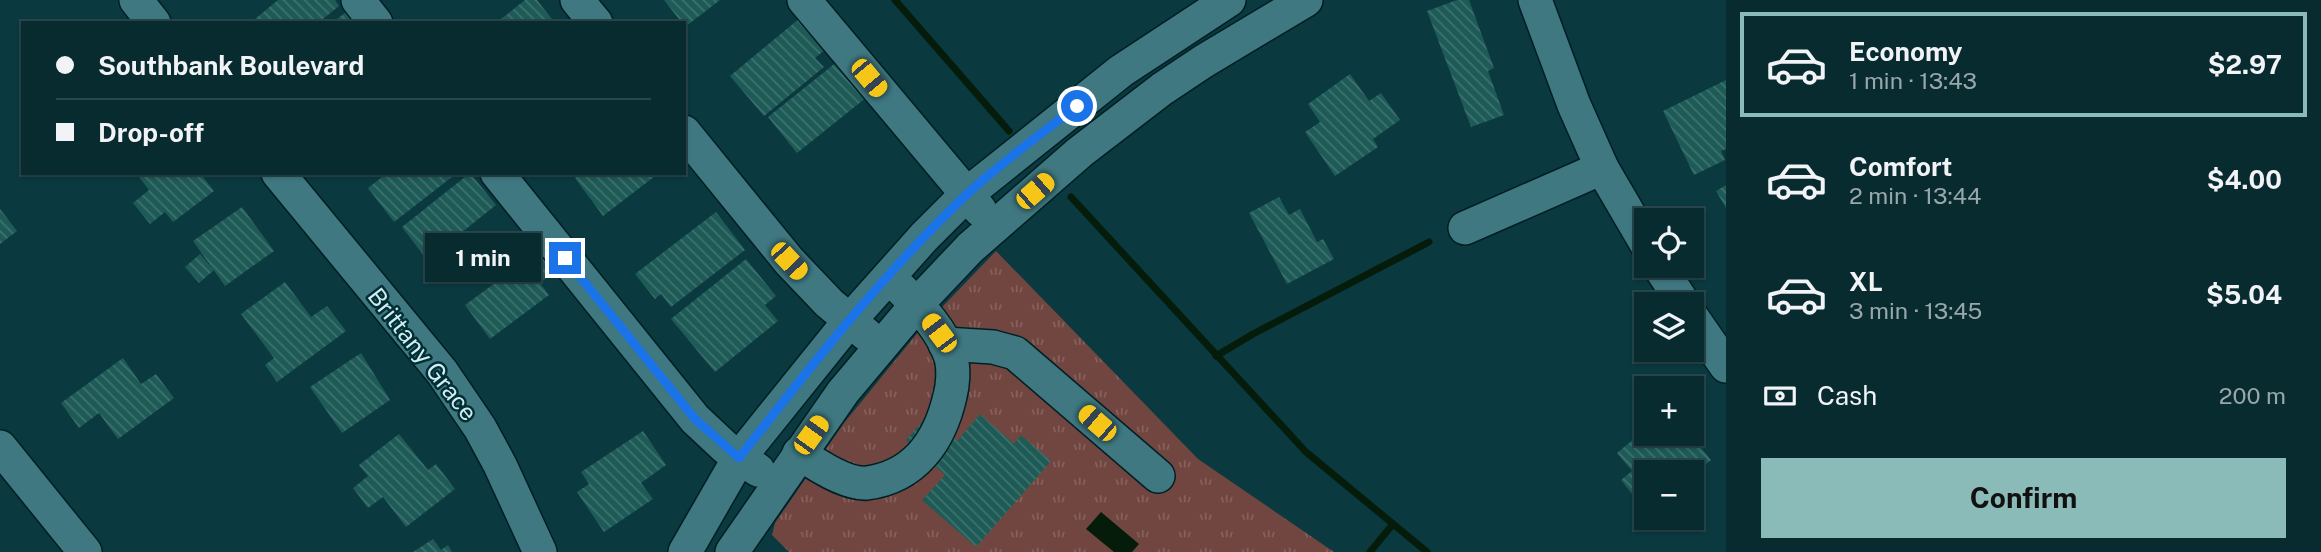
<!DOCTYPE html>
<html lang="en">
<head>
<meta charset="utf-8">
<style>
  :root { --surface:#082b30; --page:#16373c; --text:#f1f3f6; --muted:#98a7ab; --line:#29474c; --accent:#8bbbb9 }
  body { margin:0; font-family:"Public Sans",sans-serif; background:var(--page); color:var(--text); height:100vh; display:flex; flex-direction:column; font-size:26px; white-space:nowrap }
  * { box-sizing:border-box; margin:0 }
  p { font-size:23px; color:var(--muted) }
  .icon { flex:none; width:38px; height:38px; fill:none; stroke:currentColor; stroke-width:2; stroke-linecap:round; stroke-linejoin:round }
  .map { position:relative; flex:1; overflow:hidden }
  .drawer { display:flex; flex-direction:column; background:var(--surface); width:595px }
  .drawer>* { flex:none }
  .guide { position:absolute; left:21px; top:21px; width:665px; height:154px; border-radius:0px; box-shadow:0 2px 5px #0004,0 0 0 2px var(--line); display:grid; align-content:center; height:154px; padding:0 35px; background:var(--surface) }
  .controls { position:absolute; left:1634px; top:208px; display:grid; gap:14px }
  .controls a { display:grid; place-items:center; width:70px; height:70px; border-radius:0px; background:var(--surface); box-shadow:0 2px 5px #0004,0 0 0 2px var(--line); font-size:35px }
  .end { position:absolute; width:32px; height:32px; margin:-16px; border:9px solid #1a73e8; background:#fff; box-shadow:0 0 0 4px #fff }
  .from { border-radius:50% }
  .bubble { position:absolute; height:49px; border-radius:0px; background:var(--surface); box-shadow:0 2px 5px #0004,0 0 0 2px var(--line); font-size:23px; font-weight:700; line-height:49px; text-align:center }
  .car { position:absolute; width:21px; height:42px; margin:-21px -10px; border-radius:9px; box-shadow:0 0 5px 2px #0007; background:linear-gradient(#f5c518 24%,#345 0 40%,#f5c518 0 76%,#345 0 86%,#f5c518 0) }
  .guide b { display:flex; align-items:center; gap:24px; height:66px; font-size:26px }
  .guide b+b { border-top:2px solid var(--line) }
  .guide i { width:18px; height:18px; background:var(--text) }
  ul { padding:12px 0 0; list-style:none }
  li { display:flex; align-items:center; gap:21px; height:105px; margin:0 14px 10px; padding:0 21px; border:4px solid transparent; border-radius:0px }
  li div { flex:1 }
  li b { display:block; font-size:26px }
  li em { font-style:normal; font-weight:700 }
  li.current { border-color:var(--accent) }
  li>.icon { width:63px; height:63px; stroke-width:1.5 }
  .pay { display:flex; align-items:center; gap:18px; height:77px; padding:0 35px; font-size:26px }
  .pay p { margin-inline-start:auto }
  .primary-button { display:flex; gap:14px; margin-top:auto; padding:14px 35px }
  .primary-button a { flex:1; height:80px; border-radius:0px; background:var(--accent); color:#111; font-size:28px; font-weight:700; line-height:80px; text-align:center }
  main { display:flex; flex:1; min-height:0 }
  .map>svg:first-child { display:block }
</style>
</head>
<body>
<main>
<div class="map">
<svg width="1726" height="552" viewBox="0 0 1726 552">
  <defs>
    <pattern id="park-tufts" width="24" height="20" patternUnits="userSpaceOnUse" patternTransform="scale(1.75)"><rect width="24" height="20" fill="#724640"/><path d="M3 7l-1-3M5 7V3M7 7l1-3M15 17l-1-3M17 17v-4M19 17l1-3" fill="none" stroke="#85615c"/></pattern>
    <pattern id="building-back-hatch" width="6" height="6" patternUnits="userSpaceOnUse" patternTransform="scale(1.75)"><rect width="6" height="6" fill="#1e5a56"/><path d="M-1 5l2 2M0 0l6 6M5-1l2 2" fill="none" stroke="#3e726f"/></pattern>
  </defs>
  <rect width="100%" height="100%" fill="#0a3940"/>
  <polygon fill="url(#park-tufts)" points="996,251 1198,459 1334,552 789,552 772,535 775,523 844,423 919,331"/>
  <polygon fill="#041c09" points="1101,512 1139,544 1132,552 1114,552 1086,529"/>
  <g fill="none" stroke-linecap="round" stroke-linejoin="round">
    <g stroke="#041c09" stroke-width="7">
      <polyline points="895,0 1009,131"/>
      <polyline points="1071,197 1306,452 1427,552"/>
      <polyline points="1216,356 1253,334 1429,242"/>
      <polyline points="1370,552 1393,524"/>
    </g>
  </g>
  <g fill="url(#building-back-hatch)">
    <polygon points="278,0 335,0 339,6 318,23 250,23"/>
    <polygon points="525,0 537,0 555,23 496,23"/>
    <polygon points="664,0 720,0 685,27"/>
    <polygon points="1457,0 1469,0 1494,68 1488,71 1504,115 1471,127 1427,11"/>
    <polygon points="346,12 354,23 332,23"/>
    <polygon points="800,18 826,49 815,58 824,67 764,116 730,76"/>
    <polygon points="838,61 867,97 797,153 768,117"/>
    <polygon points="1350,74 1369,101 1381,93 1400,120 1373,139 1378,147 1335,176 1305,132 1320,122 1308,104"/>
    <polygon points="1726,80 1726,149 1721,151 1725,160 1694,175 1663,111"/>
    <polygon points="136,173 200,173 214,191 173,222 165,212 150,224 133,203 149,190"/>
    <polygon points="387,173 457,173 394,222 368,188"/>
    <polygon points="470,173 496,205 427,260 402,227"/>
    <polygon points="581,173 659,173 603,216 575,178"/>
    <polygon points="1726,185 1726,208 1716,191"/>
    <polygon points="1279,197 1289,215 1300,209 1317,242 1323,239 1334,259 1287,284 1249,213"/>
    <polygon points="242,207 274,251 225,286 193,241"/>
    <polygon points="0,209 17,231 0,244"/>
    <polygon points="716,212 745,250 671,307 661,294 655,299 635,274"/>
    <polygon points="543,248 558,269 540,283 549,295 490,339 465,305"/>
    <polygon points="200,254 214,270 199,283 185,267"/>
    <polygon points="746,259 776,296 765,305 778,321 715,372 671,319"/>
    <polygon points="285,282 311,317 327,306 346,331 277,382 265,365 274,358 241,314"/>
    <polygon points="361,353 390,400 342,433 310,387"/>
    <polygon points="123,358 141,384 156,374 174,398 118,439 99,413 79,428 61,403"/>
    <polygon points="1670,376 1680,388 1655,388"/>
    <polygon points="980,414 1014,444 1021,435 1051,461 976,547 922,500 945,475 906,440 928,415 957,441"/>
    <polygon points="1647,428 1647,434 1690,434 1711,460 1692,476 1692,472 1647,472 1647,489 1644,485 1632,494 1621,480 1632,471 1617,453"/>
    <polygon points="643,431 666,465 641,483 653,499 604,532 577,492 589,484 581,472"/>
    <polygon points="399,434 428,470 436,464 455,489 406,527 383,497 368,508 353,488 368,476 359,465"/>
    <polygon points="433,539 441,550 448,545 452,552 413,552"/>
  </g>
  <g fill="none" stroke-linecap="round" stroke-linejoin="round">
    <g stroke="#011f23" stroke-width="36">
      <g id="minor">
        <polyline points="136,0 154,23"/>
        <polyline points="358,0 376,23"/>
        <polyline points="577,0 596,23"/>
        <polyline points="804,0 980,210"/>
        <polyline points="1535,0 1574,105 1602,168 1647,245"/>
        <polyline points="684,132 789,261 829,303 867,335"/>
        <polyline points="278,173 442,372 480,428 500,465 540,552"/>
        <polyline points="497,173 695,419 726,448 758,470"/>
        <polyline points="1465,228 1602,168"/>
        <polyline points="1659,266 1684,304"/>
        <polyline points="1692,317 1726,366"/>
        <polyline points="945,344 993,347 1015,353 1158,476"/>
        <polyline points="0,447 85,552"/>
        <path d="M799 453C815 464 847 485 867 483 915 477 940 440 950 396 953 385 954 369 951 358 943 331 921 308 901 289"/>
        <polyline points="685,552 739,458 850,320 924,237 967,194 1121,71 1229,0"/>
        <polyline points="732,552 843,392 917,304 970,248 1080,152 1162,89 1204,61 1306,0"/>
      </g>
    </g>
    <use href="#minor" stroke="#3f7881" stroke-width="33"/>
  </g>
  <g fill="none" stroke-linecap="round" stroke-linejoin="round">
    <path stroke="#1a73e8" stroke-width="9" d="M565 258 695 419 739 458C810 367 882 275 965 196 1000 163 1040 135 1077 106"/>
  </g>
  <g text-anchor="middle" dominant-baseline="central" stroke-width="5" stroke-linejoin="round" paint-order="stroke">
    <g font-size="24" fill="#d1edf2" stroke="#002f35">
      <text transform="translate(423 354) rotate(52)">Brittany Grace</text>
    </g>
  </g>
</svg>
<div class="controls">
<a><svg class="icon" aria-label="locate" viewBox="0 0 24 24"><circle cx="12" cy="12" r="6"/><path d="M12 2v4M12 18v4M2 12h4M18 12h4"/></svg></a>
<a><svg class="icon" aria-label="layers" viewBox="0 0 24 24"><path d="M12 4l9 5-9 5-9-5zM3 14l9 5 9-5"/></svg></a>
<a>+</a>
<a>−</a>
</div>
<i class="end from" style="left:1077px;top:106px"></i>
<i class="end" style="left:565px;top:258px"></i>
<div class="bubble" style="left:425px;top:233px;width:116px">1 min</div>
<i class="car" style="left:869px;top:78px;rotate:140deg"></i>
<i class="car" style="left:1035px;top:191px;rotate:49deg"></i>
<i class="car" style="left:789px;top:261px;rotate:137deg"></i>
<i class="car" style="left:939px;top:333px;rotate:323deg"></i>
<i class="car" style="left:1097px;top:423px;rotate:311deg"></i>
<i class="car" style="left:811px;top:435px;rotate:36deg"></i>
<div class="guide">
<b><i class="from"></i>Southbank Boulevard</b>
<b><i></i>Drop-off</b>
</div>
</div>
<section class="drawer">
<ul>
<li class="current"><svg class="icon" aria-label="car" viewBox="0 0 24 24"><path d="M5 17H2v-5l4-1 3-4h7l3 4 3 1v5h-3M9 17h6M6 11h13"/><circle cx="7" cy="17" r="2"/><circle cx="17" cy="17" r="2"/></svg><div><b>Economy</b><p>1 min · 13:43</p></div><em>$2.97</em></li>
<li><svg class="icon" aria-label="car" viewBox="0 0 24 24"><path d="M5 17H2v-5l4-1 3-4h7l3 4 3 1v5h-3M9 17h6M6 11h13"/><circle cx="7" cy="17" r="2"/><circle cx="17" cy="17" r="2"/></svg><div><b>Comfort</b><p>2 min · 13:44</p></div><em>$4.00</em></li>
<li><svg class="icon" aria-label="car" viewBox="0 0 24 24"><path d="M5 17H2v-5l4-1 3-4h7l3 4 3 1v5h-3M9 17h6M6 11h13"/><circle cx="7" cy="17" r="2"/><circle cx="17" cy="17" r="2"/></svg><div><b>XL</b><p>3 min · 13:45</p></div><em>$5.04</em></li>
</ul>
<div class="pay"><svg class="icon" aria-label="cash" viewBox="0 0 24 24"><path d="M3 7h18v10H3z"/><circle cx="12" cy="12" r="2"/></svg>Cash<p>200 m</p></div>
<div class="primary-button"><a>Confirm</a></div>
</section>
</main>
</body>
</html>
